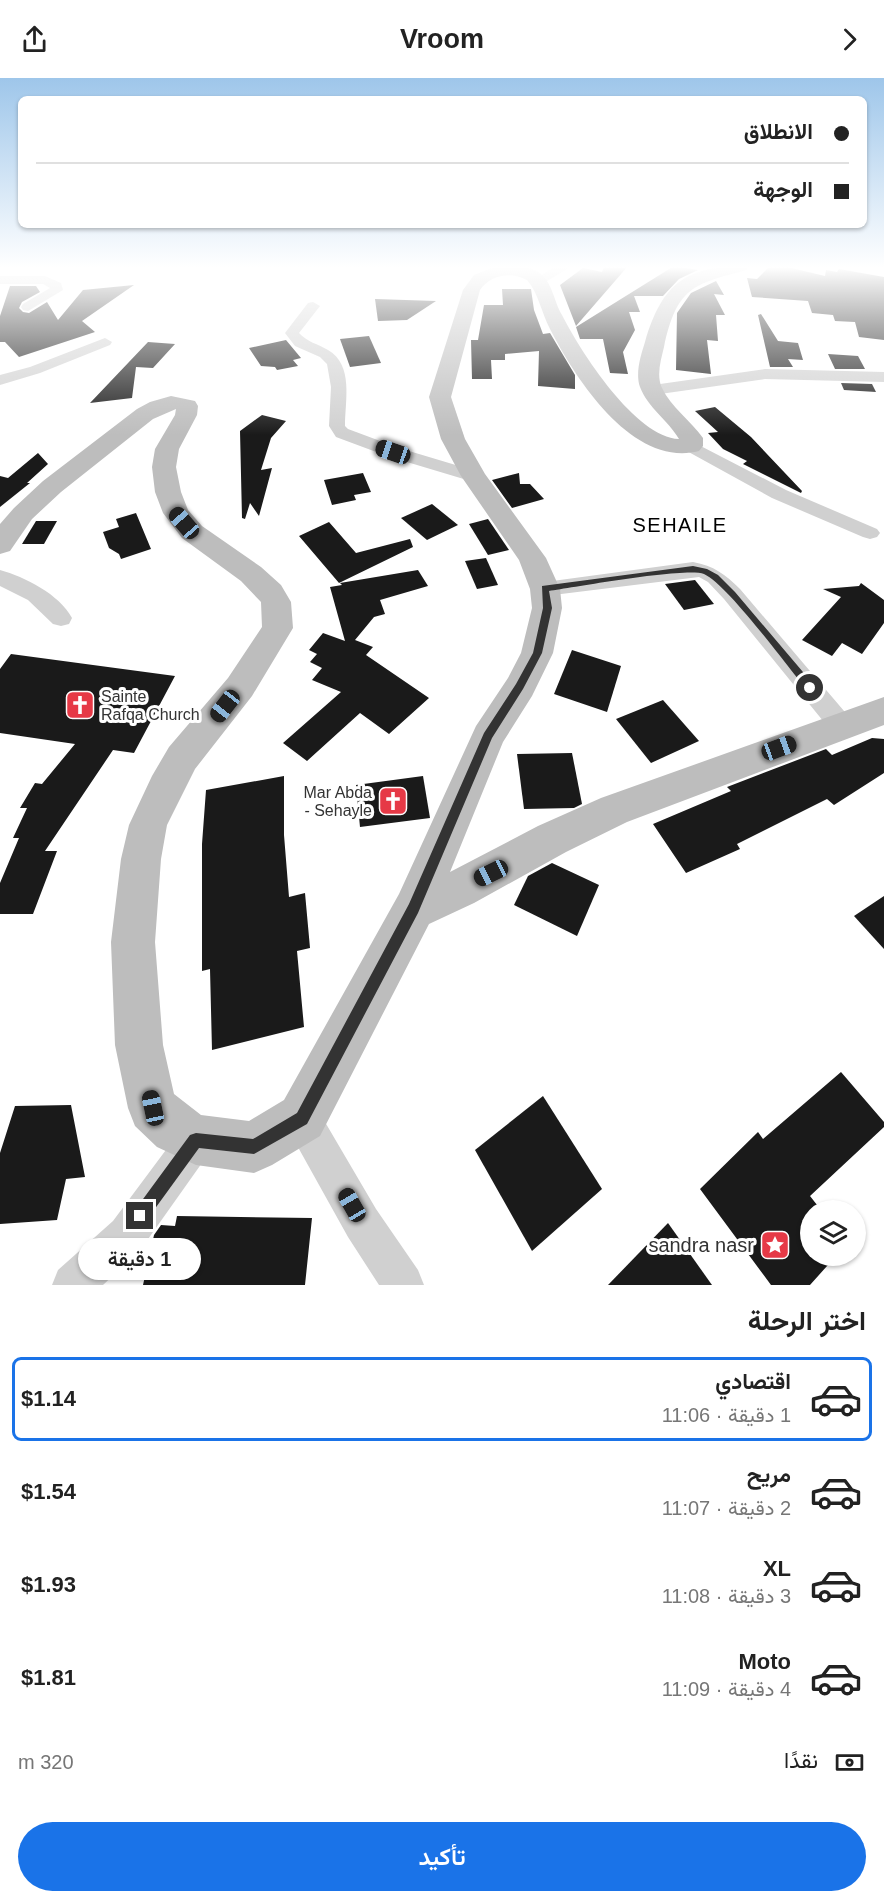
<!DOCTYPE html>
<html lang="ar">
<head>
<meta charset="utf-8">
<style>
  :root { --surface:#fff; --page:#f6f6f6; --text:#222; --muted:#767676; --line:#e0e0e0; --accent:#1a73e8 }
  body { margin:0; font-family:Helvetica,Vazirmatn,sans-serif; background:var(--page); color:var(--text); direction:rtl; height:100vh; display:flex; flex-direction:column; font-size:22px; white-space:nowrap }
  * { box-sizing:border-box; margin:0 }
  p { font-size:20px; color:var(--muted) }
  .icon { flex:none; width:33px; height:33px; fill:none; stroke:currentColor; stroke-width:2; stroke-linecap:round; stroke-linejoin:round }
  .map { position:relative; height:1207px; overflow:hidden; direction:ltr }
  .sheet { display:flex; flex-direction:column; background:var(--surface); flex:1 }
  .sheet>* { flex:none }
  .top-card { position:absolute; left:18px; top:18px; width:849px; height:132px; border-radius:9px; box-shadow:0 2px 4px #0004; direction:rtl; display:grid; align-content:center; height:132px; padding:0 18px; background:var(--surface) }
  .buttons { position:absolute; left:800px; top:1122px; display:grid; gap:12px }
  .buttons a { display:grid; place-items:center; width:66px; height:66px; border-radius:50%; background:var(--surface); box-shadow:0 2px 4px #0004; font-size:30px }
  .end { position:absolute; width:27px; height:27px; margin:-14px; border:8px solid #333; background:#fff; box-shadow:0 0 0 3px #fff }
  .from { border-radius:50% }
  .bubble { position:absolute; height:42px; border-radius:21px; background:var(--surface); box-shadow:0 2px 4px #0004; font-size:20px; font-weight:600; line-height:42px; text-align:center; direction:rtl }
  .car { position:absolute; width:18px; height:36px; margin:-18px -9px; border-radius:8px; box-shadow:0 0 4px 2px #0007; background:linear-gradient(#222 24%,#8ab4d8 0 40%,#222 0 76%,#8ab4d8 0 86%,#222 0) }
  .top-card b { display:flex; align-items:center; gap:21px; height:57px; font-size:22px }
  .top-card b+b { border-top:2px solid var(--line) }
  .top-card i { width:15px; height:15px; background:var(--text) }
  ul { padding:0; list-style:none }
  li { display:flex; align-items:center; gap:18px; height:84px; margin:0 12px 9px; padding:0 6px; border:3px solid transparent; border-radius:9px }
  li div { flex:1 }
  li b { display:block; font-size:22px }
  li em { font-style:normal; font-weight:600 }
  li.on { border-color:var(--accent) }
  li>.icon { width:54px; height:54px; stroke-width:1.5 }
  h2 { padding:0 18px; font-size:27px; line-height:72px }
  .pay { display:flex; align-items:center; gap:15px; height:66px; padding:0 18px; font-size:22px }
  .pay p { margin-inline-start:auto }
  .primary-button { display:flex; gap:12px; margin-top:auto; padding:12px 18px }
  .primary-button a { flex:1; height:69px; border-radius:36px; background:var(--accent); color:#fff; font-size:24px; font-weight:600; line-height:69px; text-align:center }
  header { display:flex; justify-content:space-between; align-items:center; height:78px; padding:0 18px; background:var(--surface); font-size:27px; font-weight:600 }
  .map>svg:first-child { display:block }
</style>
</head>
<body>
<header><svg class="icon" aria-label="forward" viewBox="0 0 24 24"><path d="M9 5l7 7-7 7"/></svg>Vroom<svg class="icon" aria-label="share" viewBox="0 0 24 24"><path d="M12 15V3M7 8l5-5 5 5M5 13v7h14v-7"/></svg></header>
<div class="map">
<svg width="884" height="1207" viewBox="0 0 884 1207">
  <rect width="100%" height="100%" fill="#fff"/>
  <g fill="#1a1a1a">
    <polygon points="604,188 628,188 576,248 560,207 583,190 602,194"/>
    <polygon points="674,188 698,192 679,201 663,218 634,218 640,234 629,234 635,252 623,274 628,296 610,295 603,261 580,261 576,249"/>
    <polygon points="770,188 783,188 825,198 826,192 837,194 839,191 884,199 884,262 859,259 855,244 835,243 833,237 812,235 808,223 752,219 747,200 757,201"/>
    <polygon points="716,203 724,217 714,216 725,237 716,237 718,263 707,262 711,296 676,292 677,235 691,215"/>
    <polygon points="134,207 82,243 95,254 19,279 5,264 0,264 0,238 10,208 36,208 40,214 22,224 19,230 23,234 29,235 47,224 58,242 83,212"/>
    <polygon points="502,211 531,211 534,232 543,256 550,255 575,297 575,311 538,308 539,273 505,276 505,282 491,282 492,301 472,301 471,262 478,262 484,227 503,227"/>
    <polygon points="375,221 436,223 407,242 378,243"/>
    <polygon points="761,236 778,263 798,265 803,282 788,281 793,289 770,289 758,237"/>
    <polygon points="369,258 381,285 350,289 340,261"/>
    <polygon points="286,262 301,280 293,282 298,288 277,292 275,289 261,288 249,270"/>
    <polygon points="148,264 175,266 153,290 136,289 132,320 90,325"/>
    <polygon points="828,276 858,278 865,291 835,291"/>
    <polygon points="841,305 872,306 876,314 844,312"/>
    <polygon points="715,329 751,359 802,413 801,415 743,386 747,383 723,371 708,355 718,354 695,333"/>
    <polygon points="262,337 286,343 271,360 261,392 272,390 259,438 250,425 245,441 242,440 240,353"/>
    <polygon points="38,375 48,386 27,405 30,405 0,429 0,398 8,400"/>
    <polygon points="363,395 371,414 354,417 356,422 332,427 324,402"/>
    <polygon points="519,395 520,406 530,406 544,421 512,430 492,402"/>
    <polygon points="432,426 458,447 427,462 401,440"/>
    <polygon points="136,435 151,471 121,481 119,476 109,470 103,454 119,449 116,441"/>
    <polygon points="488,441 509,472 488,477 469,446"/>
    <polygon points="36,443 57,443 44,466 22,466"/>
    <polygon points="329,444 356,475 410,461 413,469 339,505 299,458"/>
    <polygon points="486,480 498,507 477,511 465,483"/>
    <polygon points="418,492 428,508 380,522 385,536 374,539 355,562 373,569 366,577 429,620 389,656 360,635 307,683 283,665 341,614 312,602 322,590 310,584 317,576 309,572 323,555 345,563 330,509 342,507 340,505"/>
    <polygon points="695,502 714,526 684,532 665,506"/>
    <polygon points="861,505 884,522 884,545 862,576 842,565 832,578 802,562 841,519 823,511 859,508"/>
    <polygon points="572,572 621,588 607,634 554,616"/>
    <polygon points="11,576 175,598 134,675 113,672 45,773 57,773 33,836 0,836 0,805 19,760 13,760 27,730 20,730 35,705 42,706 75,666 0,655 0,591"/>
    <polygon points="663,622 699,663 651,685 616,641"/>
    <polygon points="872,660 884,661 884,695 834,727 827,721 737,766 740,771 686,795 653,746 731,713 727,709 826,671 832,677"/>
    <polygon points="572,675 582,726 574,730 524,731 517,676"/>
    <polygon points="284,698 284,757 289,819 305,815 310,870 297,873 304,949 212,972 210,891 202,893 202,766 206,712"/>
    <polygon points="423,698 430,740 360,749 356,707"/>
    <polygon points="552,785 599,807 577,858 514,827 528,798"/>
    <polygon points="884,818 884,871 854,838"/>
    <polygon points="841,994 884,1044 884,1049 810,1118 821,1132 810,1132 810,1178 836,1178 810,1207 771,1207 700,1111 758,1054 763,1061"/>
    <polygon points="543,1018 602,1111 532,1173 475,1072"/>
    <polygon points="71,1027 85,1099 66,1101 57,1142 0,1146 0,1075 15,1028"/>
    <polygon points="177,1138 312,1140 305,1207 143,1207 154,1157 161,1147 175,1148"/>
    <polygon points="668,1145 712,1207 608,1207"/>
  </g>
  <g fill="none" stroke-linecap="round" stroke-linejoin="round">
    <g fill="#d0d0d0" fill-rule="evenodd">
      <polygon points="556,188 572,188 542,206 534,206 532,203"/>
      <polygon points="0,198 45,198 61,205 63,212 28,233 23,232 21,229 23,226 50,210 43,206 0,206"/>
      <path d="M313 224 320 228 299 255C307 264 318 266 328 272 354 287 345 323 345 348L348 351 399 370 479 394 482 398 479 402H467L387 378 336 359 329 348 331 309 327 286 320 279 295 268 285 255 308 225Z"/>
      <polygon points="105,260 112,264 110,267 40,295 0,307 0,297 30,289"/>
      <polygon points="765,291 884,294 884,304 765,301 653,317 645,312 653,307"/>
      <polygon points="691,363 786,412 877,451 880,455 877,459 870,461 863,459 772,420 685,372 682,368 685,364"/>
      <path d="M693 484C714 488 725 496 740 511L850 640 854 647 850 654 841 657 832 654 724 521 708 504 699 499 545 518 537 516 534 511 537 506 545 504Z"/>
      <path d="M0 492C25 499 59 516 72 540L69 546 61 548 53 546 28 522 0 508Z"/>
      <polygon points="302,1022 315,1027 376,1131 418,1192 424,1207 379,1207 348,1159 289,1053 284,1040 289,1027"/>
      <polygon points="196,1043 209,1049 215,1062 209,1075 141,1171 103,1207 52,1207 58,1192 113,1143 183,1049"/>
    </g>
    <path fill="#bdbdbd" fill-rule="evenodd" d="M497 188C510 188 526 186 538 194 552 202 554 224 562 237 580 273 636 360 679 361 668 342 648 330 640 309 635 295 641 277 645 264 663 203 687 188 749 188L747 192C692 206 677 210 664 269 661 282 656 297 662 310 671 329 691 343 703 360V368L699 373C633 390 576 302 550 251 542 236 538 214 527 202 511 193 490 197 480 212L451 319 465 361 485 396 546 480 560 511 562 530 553 575 532 618 503 664 450 794 538 748 601 720 884 619V647L627 744 566 774 474 825 429 846 320 1058 272 1087 254 1095 196 1087 157 1069 135 1048 128 1030 115 967 111 864 121 781 129 747 152 698 169 669 228 600 262 549 261 524 241 503 182 460 163 435 155 414 152 389 155 371 175 337 176 331 153 341 61 414 32 441 10 473 0 476V446L14 430 43 403 137 331 150 324 171 318 195 323 198 328 197 337 179 371 176 389 181 414 188 432 202 448 261 489 281 507 291 524 293 550 252 618 195 691 167 747 161 781 155 864 163 967 174 1016 201 1037 249 1043 284 1022 399 816 476 648 508 600 521 575 532 530 530 511 519 482 461 398 441 361 429 319 463 212 474 197Z"/>
  </g>
  <linearGradient id="sky" x2="0" y2="1"><stop stop-color="#9ec6ea"/><stop offset="0.53" stop-color="#fff"/><stop offset="1" stop-color="#fff" stop-opacity="0"/></linearGradient>
  <rect width="884" height="357" fill="url(#sky)"/>
  <path fill="#333" d="M693 488 707 491 718 497 735 514 814 607V612H807C787 588 728 507 704 496 686 489 576 509 549 513L552 530 542 575 523 611 492 660 418 835 307 1046 254 1076 199 1070 146 1143 140 1146 135 1143 132 1138 135 1132 190 1057 196 1055 253 1061 297 1035 409 826 484 655 516 606 533 575 543 530 542 508Z"/>
  <defs>
    <g id="church-square" transform="scale(1.5)"><rect x="-9" y="-9" width="18" height="18" rx="4" fill="#e63946" stroke="#fff"/><path d="M-1.2-6h2.4v3.5h3.3v2.4h-3.3V6h-2.4V-.1h-3.3v-2.4h3.3Z" fill="#fff"/></g>
    <g id="sight-square" transform="scale(1.5)"><rect x="-9" y="-9" width="18" height="18" rx="4" fill="#e63946" stroke="#fff"/><path d="M0-6L1.8-2.2L6-1.7L2.9 1.2L3.7 5.4L0 3.3L-3.7 5.4L-2.9 1.2L-6-1.7L-1.8-2.2Z" fill="#fff"/></g>
  </defs>
  <g fill-rule="evenodd">
    <use href="#church-square" x="80" y="627"/>
    <use href="#church-square" x="393" y="723"/>
    <use href="#sight-square" x="775" y="1167"/>
  </g>
  <g text-anchor="middle" dominant-baseline="central" stroke-width="6" stroke-linejoin="round" paint-order="stroke">
    <g font-size="16" fill="#333" stroke="#fff" text-anchor="start">
      <text x="101" y="618">Sainte<tspan x="101" dy="18">Rafqa Church</tspan></text>
      <text x="372" y="714" text-anchor="end">Mar Abda<tspan x="372" dy="18">- Sehayle</tspan></text>
    </g>
    <g font-size="20" letter-spacing="1.5" fill="#000" stroke="#fff">
      <text x="680" y="447">SEHAILE</text>
    </g>
    <g font-size="20" fill="#333" stroke="#fff" text-anchor="end">
      <text x="754" y="1167">sandra nasr</text>
    </g>
  </g>
</svg>
<div class="buttons">
<a><svg class="icon" aria-label="layers" viewBox="0 0 24 24"><path d="M12 4l9 5-9 5-9-5zM3 14l9 5 9-5"/></svg></a>
</div>
<i class="end from" style="left:810px;top:610px"></i>
<i class="end" style="left:140px;top:1138px"></i>
<div class="bubble" style="left:78px;top:1160px;width:123px">1 دقيقة</div>
<i class="car" style="left:393px;top:374px;rotate:289deg"></i>
<i class="car" style="left:184px;top:445px;rotate:319deg"></i>
<i class="car" style="left:225px;top:628px;rotate:218deg"></i>
<i class="car" style="left:779px;top:670px;rotate:70deg"></i>
<i class="car" style="left:491px;top:795px;rotate:244deg"></i>
<i class="car" style="left:153px;top:1030px;rotate:348deg"></i>
<i class="car" style="left:352px;top:1127px;rotate:330deg"></i>
<div class="top-card">
<b><i class="from"></i>الانطلاق</b>
<b><i></i>الوجهة</b>
</div>
</div>
<section class="sheet">
<h2>اختر الرحلة</h2>
<ul>
<li class="on"><svg class="icon" aria-label="car" viewBox="0 0 24 24"><path d="M5 17H2v-5l4-1 3-4h7l3 4 3 1v5h-3M9 17h6M6 11h13"/><circle cx="7" cy="17" r="2"/><circle cx="17" cy="17" r="2"/></svg><div><b>اقتصادي</b><p>1 دقيقة · 11:06</p></div><em>$1.14</em></li>
<li><svg class="icon" aria-label="car" viewBox="0 0 24 24"><path d="M5 17H2v-5l4-1 3-4h7l3 4 3 1v5h-3M9 17h6M6 11h13"/><circle cx="7" cy="17" r="2"/><circle cx="17" cy="17" r="2"/></svg><div><b>مريح</b><p>2 دقيقة · 11:07</p></div><em>$1.54</em></li>
<li><svg class="icon" aria-label="car" viewBox="0 0 24 24"><path d="M5 17H2v-5l4-1 3-4h7l3 4 3 1v5h-3M9 17h6M6 11h13"/><circle cx="7" cy="17" r="2"/><circle cx="17" cy="17" r="2"/></svg><div><b>XL</b><p>3 دقيقة · 11:08</p></div><em>$1.93</em></li>
<li><svg class="icon" aria-label="car" viewBox="0 0 24 24"><path d="M5 17H2v-5l4-1 3-4h7l3 4 3 1v5h-3M9 17h6M6 11h13"/><circle cx="7" cy="17" r="2"/><circle cx="17" cy="17" r="2"/></svg><div><b>Moto</b><p>4 دقيقة · 11:09</p></div><em>$1.81</em></li>
</ul>
<div class="pay"><svg class="icon" aria-label="cash" viewBox="0 0 24 24"><path d="M3 7h18v10H3z"/><circle cx="12" cy="12" r="2"/></svg>نقدًا<p>320 m</p></div>
<div class="primary-button"><a>تأكيد</a></div>
</section>
</body>
</html>
